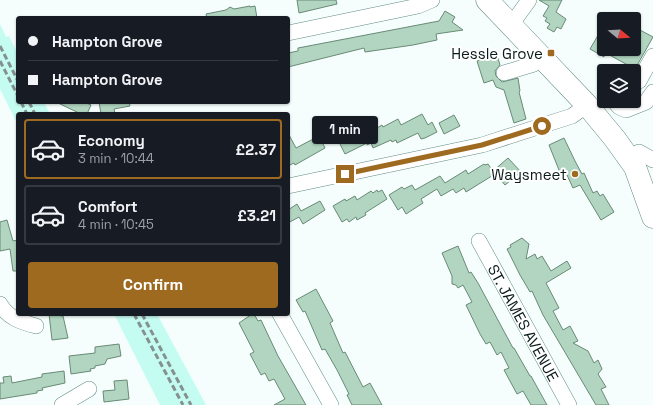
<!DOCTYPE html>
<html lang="en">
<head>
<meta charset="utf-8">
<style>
  :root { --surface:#171b24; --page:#242831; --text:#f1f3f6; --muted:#9ea1a6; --line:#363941; --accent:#9d6a20 }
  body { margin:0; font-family:"Space Grotesk",sans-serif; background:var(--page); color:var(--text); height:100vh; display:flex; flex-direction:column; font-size:15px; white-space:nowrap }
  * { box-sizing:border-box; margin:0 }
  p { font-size:13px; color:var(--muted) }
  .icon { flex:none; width:22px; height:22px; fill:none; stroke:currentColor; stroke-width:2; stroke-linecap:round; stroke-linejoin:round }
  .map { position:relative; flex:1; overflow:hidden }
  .drawer { position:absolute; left:16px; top:112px; width:274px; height:204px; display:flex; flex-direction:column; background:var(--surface); border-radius:4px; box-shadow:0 1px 3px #0004 }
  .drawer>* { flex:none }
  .top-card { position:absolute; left:16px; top:16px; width:274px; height:88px; border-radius:4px; box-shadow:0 1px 3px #0004; display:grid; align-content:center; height:88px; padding:0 12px; background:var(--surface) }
  .needle { width:26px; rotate:108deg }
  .fabs { position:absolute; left:597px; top:12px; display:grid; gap:8px }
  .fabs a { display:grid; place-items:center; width:44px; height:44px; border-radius:4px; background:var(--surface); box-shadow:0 1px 3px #0004; font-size:20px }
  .end { position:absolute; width:18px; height:18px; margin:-9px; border:5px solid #9d6a20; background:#fff; box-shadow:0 0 0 2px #fff }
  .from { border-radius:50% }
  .bubble { position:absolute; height:28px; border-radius:4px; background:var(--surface); box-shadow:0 1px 3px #0004; font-size:13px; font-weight:600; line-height:28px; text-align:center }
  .top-card b { display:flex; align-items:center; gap:14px; height:38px; font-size:15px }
  .top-card b+b { border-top:1px solid var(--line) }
  .top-card i { width:10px; height:10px; background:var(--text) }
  ul { padding:7px 0 0; list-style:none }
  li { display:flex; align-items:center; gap:12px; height:60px; margin:0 8px 6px; padding:0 4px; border:2px solid var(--line); border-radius:4px }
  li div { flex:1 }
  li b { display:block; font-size:15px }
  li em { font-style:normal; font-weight:600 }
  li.selected { border-color:var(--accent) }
  li>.icon { width:36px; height:36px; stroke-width:1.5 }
  .action { display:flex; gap:8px; margin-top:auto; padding:8px 12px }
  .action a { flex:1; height:46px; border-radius:4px; background:var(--accent); color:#fff; font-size:16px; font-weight:600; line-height:46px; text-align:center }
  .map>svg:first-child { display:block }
</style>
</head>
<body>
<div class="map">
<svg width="653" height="405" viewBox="0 0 653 405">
  <rect width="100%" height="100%" fill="#f5fefc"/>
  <g fill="#c5fcf2">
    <polygon points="0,24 6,37 9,36 18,54 18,102 44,102 50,114 18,114 18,125 0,89"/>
    <polygon points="114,314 157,314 206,405 160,405"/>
  </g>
  <g fill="#b1d5c0" stroke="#698a77">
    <polygon points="297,0 336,0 337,4 299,13"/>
    <polygon points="539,0 562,0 556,12 566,19 561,29 557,27 554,32 547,28 550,24 545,21 547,18 543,16 549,6"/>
    <polygon points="250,6 250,7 255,6 257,18 207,18 206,14 226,10 230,7 234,9"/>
    <polygon points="445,11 455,17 452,22 463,30 436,34 437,40 413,45 365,52 364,48 288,67 288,53 298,51 298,48 439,21"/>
    <polygon points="604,25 604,49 634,49 634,40 640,30 653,37 635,69 604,52 604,57 590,49"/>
    <polygon points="497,55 500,65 495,71 496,76 502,82 518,78 520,91 519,92 526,119 514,123 504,90 496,87 493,80 484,83 477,61"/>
    <polygon points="56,102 84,102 91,105 87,114 81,114"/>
    <polygon points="99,102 129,102 130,106 114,109 115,114 101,114"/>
    <polygon points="422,114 428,125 432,122 437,132 425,138 421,139 418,133 397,143 396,140 392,142 391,140 373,148 371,143 367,145 367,143 345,154 338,140 374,122 377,128 382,125 383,127 398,119 401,125"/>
    <polygon points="454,115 460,126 444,134 439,123"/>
    <polygon points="288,133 296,148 319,136 325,148 295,165 294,163 288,166"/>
    <polygon points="564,138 575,161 582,174 584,173 593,193 597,191 600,196 603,194 614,212 601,220 580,185 573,188 566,173 561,175 549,145"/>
    <polygon points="508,158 521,172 505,185 493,171"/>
    <polygon points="484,164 485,165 488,164 495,174 466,192 464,188 456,193 453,189 441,196 437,189 421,199 423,203 406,214 402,207 398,210 389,195 402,187 404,189 412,185 415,190 440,176 445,183 466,170 468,174"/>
    <polygon points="377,190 378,192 382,190 387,199 365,213 366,215 357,220 356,217 349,222 347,219 342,222 333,206 345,199 346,201 355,196 357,200 371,191 373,193"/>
    <polygon points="320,201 325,210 303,224 299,217 288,223 288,210 297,204 301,211"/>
    <polygon points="7,220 13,241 18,240 18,271 13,271 10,249 0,251 0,222"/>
    <polygon points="522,238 529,244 526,259 535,254 537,259 542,256 551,271 567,261 571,268 546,283 559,308 553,311 563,330 570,326 578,341 573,343 588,351 594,363 598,360 602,369 598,374 606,387 601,389 609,405 596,405 543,315 532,291 530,292 520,275 507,249 511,247 510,245"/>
    <polygon points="458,246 469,273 471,272 478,283 513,348 514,348 530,376 531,376 547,405 531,405 523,391 517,394 504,370 509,368 501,352 497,355 490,342 486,344 480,334 466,305 472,302 463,285 458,288 456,285 452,284 452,276 442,253"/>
    <polygon points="316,289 333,321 330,323 343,353 345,352 363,387 370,383 382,405 352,405 347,395 349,394 337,370 325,349 322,350 305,311 303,312 296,300"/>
    <polygon points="49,314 63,316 68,338 52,340"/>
    <polygon points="252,314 254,314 258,321 261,320 278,356 306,405 274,405 285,399 274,379 269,381 265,373 261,375 250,354 254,352 239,323"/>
    <polygon points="119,344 121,356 107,359 105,364 95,366 95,368 90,369 91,371 71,374 69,356 95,353 95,347"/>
    <polygon points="64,371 65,383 42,388 43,390 37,391 37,393 0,399 0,383 4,383 3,377 11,376 12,383 42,377 42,374"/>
    <polygon points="127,380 129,399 104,402 103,391 115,390 114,381"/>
  </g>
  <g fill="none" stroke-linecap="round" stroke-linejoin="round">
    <g stroke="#638d85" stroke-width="16">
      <g id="minor">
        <polyline points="511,25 529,0"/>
        <polyline points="288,33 418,6 432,0"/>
        <polyline points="504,73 534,64 541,56"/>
        <polyline points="634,84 639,81 653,56"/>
        <polyline points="614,101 619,107 626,110 646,102 653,92"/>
        <polyline points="639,152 653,160"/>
        <polyline points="288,186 482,145 572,116 587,105"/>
        <path id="s1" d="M479 241 569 405"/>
        <path d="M0 304C8 318 21 322 36 326"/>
        <polyline points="280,314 331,405"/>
        <polyline points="62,405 89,389"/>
      </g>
    </g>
    <g stroke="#638d85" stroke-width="23">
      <polyline id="highway" points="487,0 587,105 615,139 635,167 653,217"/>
    </g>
    <use href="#minor" stroke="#fff" stroke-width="15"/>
    <use href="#highway" stroke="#fff" stroke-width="22"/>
    <g stroke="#85918f" stroke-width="3" stroke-dasharray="6 3" stroke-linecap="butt">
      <polyline points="0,46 18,81"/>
      <polyline points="0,61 18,96"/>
      <polyline points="21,102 27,114"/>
      <polyline points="29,102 35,114"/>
      <polyline points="134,314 183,405"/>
      <polyline points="142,314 191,405"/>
    </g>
  </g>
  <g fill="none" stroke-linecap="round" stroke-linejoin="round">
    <polyline stroke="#9d6a20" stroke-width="5" points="345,174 482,145 542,126"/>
  </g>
  <g fill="#9d6a20" stroke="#fff" stroke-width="1.5">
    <rect x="547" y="49" width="8" height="8" rx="2"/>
    <circle cx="575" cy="174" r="4"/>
  </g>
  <g text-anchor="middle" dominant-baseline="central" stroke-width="4" stroke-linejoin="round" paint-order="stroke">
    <g font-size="15" fill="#0a1b18" stroke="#fff" text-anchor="end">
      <text x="543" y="53">Hessle Grove</text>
      <text x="567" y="174">Waysmeet</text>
    </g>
    <g font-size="15" fill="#0a1b18" stroke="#fff">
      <text stroke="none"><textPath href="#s1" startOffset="93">ST. JAMES AVENUE</textPath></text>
    </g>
  </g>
</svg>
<div class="fabs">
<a><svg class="needle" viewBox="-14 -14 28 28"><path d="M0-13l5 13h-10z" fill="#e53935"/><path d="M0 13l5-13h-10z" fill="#9ea1a6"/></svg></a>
<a><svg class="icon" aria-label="layers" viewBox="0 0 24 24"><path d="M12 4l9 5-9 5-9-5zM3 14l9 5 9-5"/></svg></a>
</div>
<i class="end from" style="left:542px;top:126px"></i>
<i class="end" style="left:345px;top:174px"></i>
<div class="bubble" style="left:312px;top:116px;width:66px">1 min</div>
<div class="top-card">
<b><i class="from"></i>Hampton Grove</b>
<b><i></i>Hampton Grove</b>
</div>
<section class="drawer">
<ul>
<li class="selected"><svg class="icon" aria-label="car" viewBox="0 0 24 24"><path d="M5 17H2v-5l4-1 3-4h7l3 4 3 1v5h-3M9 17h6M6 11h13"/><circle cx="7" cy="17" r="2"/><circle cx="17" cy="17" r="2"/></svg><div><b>Economy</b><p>3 min · 10:44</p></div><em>£2.37</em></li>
<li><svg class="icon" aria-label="car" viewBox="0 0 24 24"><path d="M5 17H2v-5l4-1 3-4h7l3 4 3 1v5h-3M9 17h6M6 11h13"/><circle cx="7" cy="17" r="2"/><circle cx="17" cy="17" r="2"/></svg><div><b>Comfort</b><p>4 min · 10:45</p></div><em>£3.21</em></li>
</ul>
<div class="action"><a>Confirm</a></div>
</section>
</div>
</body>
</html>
